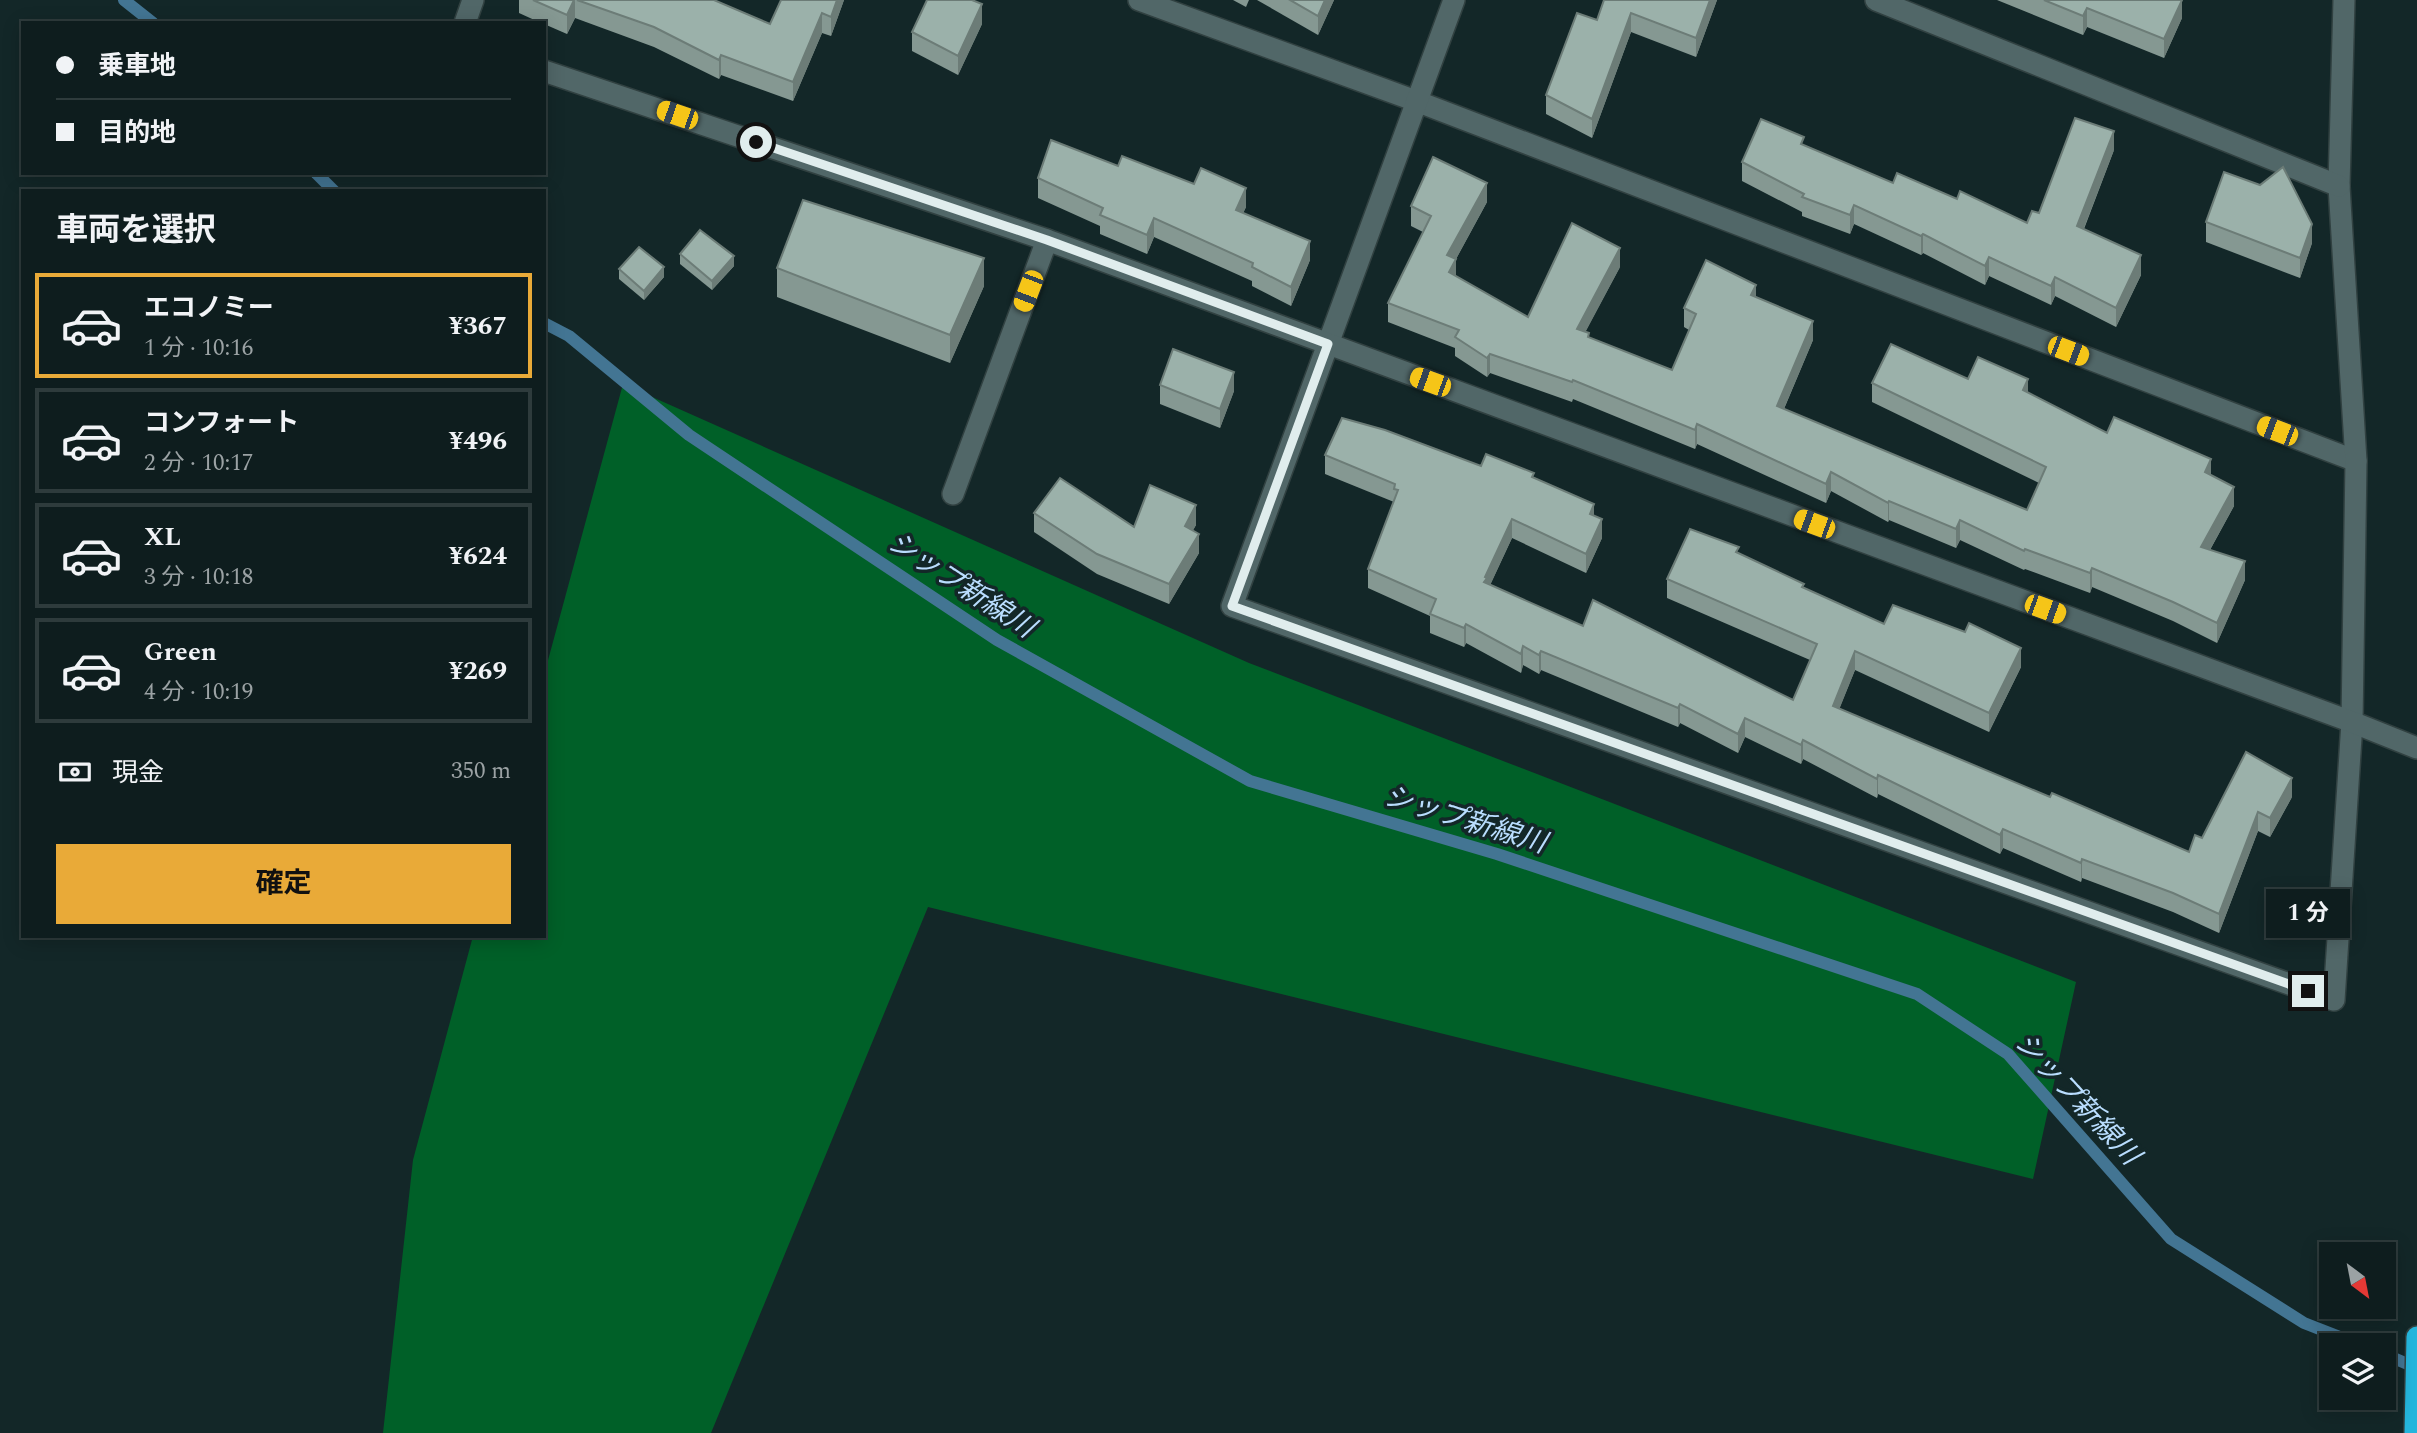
<!DOCTYPE html>
<html lang="ja">
<head>
<meta charset="utf-8">
<style>
  :root { --surface:#0e1d1e; --page:#172627; --text:#f1f3f6; --muted:#9ba2a4; --line:#2e3b3c; --accent:#e9aa38 }
  body { margin:0; font-family:Spectral,"Noto Sans JP",serif; background:var(--page); color:var(--text); height:100vh; display:flex; flex-direction:column; font-size:26px; white-space:nowrap }
  * { box-sizing:border-box; margin:0 }
  p { font-size:23px; color:var(--muted) }
  .icon { flex:none; width:38px; height:38px; fill:none; stroke:currentColor; stroke-width:2; stroke-linecap:round; stroke-linejoin:round }
  .map { position:relative; flex:1; overflow:hidden }
  .side { position:absolute; left:21px; top:189px; width:525px; height:749px; display:flex; flex-direction:column; background:var(--surface); border-radius:0px; box-shadow:0 4px 18px #0003,0 0 0 2px var(--line) }
  .side>* { flex:none }
  .banner { position:absolute; left:21px; top:21px; width:525px; height:154px; border-radius:0px; box-shadow:0 4px 18px #0003,0 0 0 2px var(--line); display:grid; align-content:center; height:154px; padding:0 35px; background:var(--surface) }
  .needle { width:46px; rotate:148deg }
  .controls { position:absolute; left:2319px; top:1242px; display:grid; gap:14px }
  .controls a { display:grid; place-items:center; width:77px; height:77px; border-radius:0px; background:var(--surface); box-shadow:0 4px 18px #0003,0 0 0 2px var(--line); font-size:35px }
  .end { position:absolute; width:32px; height:32px; margin:-16px; border:9px solid #e0eded; background:#111; box-shadow:0 0 0 4px #111 }
  .from { border-radius:50% }
  .bubble { position:absolute; height:49px; border-radius:0px; background:var(--surface); box-shadow:0 4px 18px #0003,0 0 0 2px var(--line); font-size:23px; font-weight:700; line-height:49px; text-align:center }
  .car { position:absolute; width:21px; height:42px; margin:-21px -10px; border-radius:9px; box-shadow:0 0 5px 2px #0007; background:linear-gradient(#f5c518 24%,#345 0 40%,#f5c518 0 76%,#345 0 86%,#f5c518 0) }
  .banner b { display:flex; align-items:center; gap:24px; height:66px; font-size:26px }
  .banner b+b { border-top:2px solid var(--line) }
  .banner i { width:18px; height:18px; background:var(--text) }
  ul { padding:0; list-style:none }
  li { display:flex; align-items:center; gap:21px; height:105px; margin:0 14px 10px; padding:0 21px; border:4px solid var(--line); border-radius:0px }
  li div { flex:1 }
  li b { display:block; font-size:26px }
  li em { font-style:normal; font-weight:700 }
  li.active { border-color:var(--accent) }
  li>.icon { width:63px; height:63px; stroke-width:1.5 }
  h2 { padding:0 35px; font-size:32px; line-height:84px }
  .pay { display:flex; align-items:center; gap:18px; height:77px; padding:0 35px; font-size:26px }
  .pay p { margin-inline-start:auto }
  .cta { display:flex; gap:14px; margin-top:auto; padding:14px 35px }
  .cta a { flex:1; height:80px; border-radius:0px; background:var(--accent); color:#111; font-size:28px; font-weight:700; line-height:80px; text-align:center }
  .map>svg:first-child { display:block }
</style>
</head>
<body>
<div class="map">
<svg width="2417" height="1433" viewBox="0 0 2417 1433">
  <rect width="100%" height="100%" fill="#132728"/>
  <polygon fill="#006028" points="623,384 1249,663 2076,982 2033,1179 928,907 711,1433 383,1433 413,1160 473,936 544,936 544,675"/>
  <g fill="none" stroke-linecap="round" stroke-linejoin="round">
    <g stroke="#437593" stroke-width="12">
      <polyline points="124,0 153,23"/>
      <polyline points="316,173 334,191"/>
      <polyline points="544,323 569,336 689,435 997,640 1250,781 1497,854 1917,994 2008,1054 2171,1239 2304,1323 2363,1346"/>
      <polyline points="2384,1354 2417,1368"/>
    </g>
    <g stroke="#314141" stroke-width="24">
      <g id="street">
        <polyline points="1139,0 1416,101 2356,461"/>
        <polyline points="1454,0 1232,606 2334,1000 2352,722 2356,461 2339,186 2344,0"/>
        <polyline points="1876,0 2339,186"/>
        <polyline points="465,23 473,0"/>
        <polyline points="544,71 1047,240 2352,722 2417,748"/>
        <polyline points="953,494 1047,240"/>
      </g>
    </g>
    <g stroke="#314141" stroke-width="24">
      <polyline id="highway" points="2415,1433 2417,1337"/>
    </g>
    <use href="#street" stroke="#516768" stroke-width="21"/>
    <use href="#highway" stroke="#24b5dc" stroke-width="21"/>
  </g>
  <g fill="#859892">
    <polygon points="519,0 714,0 770,24 781,0 844,0 831,36 822,33 793,101 721,75 719,79 654,47 575,18 567,34 544,24 544,23 541,23 519,13"/>
    <polygon points="1233,0 1249,0 1246,7"/>
    <polygon points="1257,0 1334,0 1318,35"/>
    <polygon points="1604,0 1717,0 1696,57 1631,32 1592,138 1546,114 1546,95 1597,20"/>
    <polygon points="1997,0 2182,0 2182,18 2164,58 2087,27 2083,35"/>
    <polygon points="982,24 958,75 912,51 912,32"/>
    <polygon points="1804,145 1893,183 1957,199 2027,223 2114,150 2084,229 2141,275 2116,327 2055,296 2051,305 1989,276 1985,285 1923,253 1921,255 1854,224 1850,234 1802,216 1802,212 1742,181 1742,162"/>
    <polygon points="1118,166 1246,207 1243,213 1310,260 1291,306 1252,286 1252,281 1154,237 1147,254 1100,234 1100,226 1038,198 1038,178"/>
    <polygon points="1487,202 1456,259 1456,276 1528,317 1620,267 1585,332 1589,338 1672,370 1689,330 1684,327 1684,308 1756,297 1813,340 1784,409 2027,510 2039,483 1872,402 1872,383 1968,379 2028,393 2107,433 2211,475 2234,506 2210,550 2245,580 2217,643 2173,621 2092,587 2090,593 2025,569 2024,570 1960,540 1956,548 1889,520 1888,522 1831,491 1826,503 1697,444 1695,449 1573,399 1572,402 1490,373 1487,377 1455,356 1455,348 1388,322 1388,303 1423,232 1411,226 1411,206"/>
    <polygon points="2206,222 2312,243 2300,278 2206,242"/>
    <polygon points="680,254 734,266 712,290 680,264"/>
    <polygon points="777,268 984,286 950,363 777,297"/>
    <polygon points="619,269 664,277 644,300 619,279"/>
    <polygon points="1160,385 1234,391 1220,428 1160,404"/>
    <polygon points="1325,455 1481,466 1534,477 1594,515 1602,538 1586,573 1512,538 1490,585 1583,626 1793,700 1810,660 1667,598 1667,579 1739,554 1804,588 1884,624 2021,667 1989,732 1855,670 1839,709 2050,797 2189,852 2202,838 2292,797 2270,837 2258,831 2219,933 2173,912 2082,878 2081,882 2003,848 2000,854 1878,794 1877,798 1803,759 1801,764 1745,737 1738,753 1680,723 1678,727 1541,670 1539,674 1523,665 1521,673 1466,643 1464,647 1430,633 1430,616 1368,588 1368,569 1394,502 1325,474"/>
    <polygon points="1034,513 1134,527 1196,525 1193,530 1199,553 1169,604 1097,574 1034,532"/>
  </g>
  <g fill="#6c7c77">
    <polygon points="575,0 575,18 567,34 567,15"/>
    <polygon points="837,0 844,0 831,36 831,17"/>
    <polygon points="1325,0 1334,0 1318,35 1318,16"/>
    <polygon points="1710,0 1717,0 1696,57 1696,38"/>
    <polygon points="2182,0 2182,18 2164,58 2164,39"/>
    <polygon points="982,4 982,24 958,75 958,56"/>
    <polygon points="2087,8 2087,27 2083,35 2083,16"/>
    <polygon points="822,13 822,33 793,101 793,82"/>
    <polygon points="1631,13 1631,32 1592,138 1592,119"/>
    <polygon points="721,55 721,75 719,79 719,60"/>
    <polygon points="2114,131 2114,150 2077,246 2077,226"/>
    <polygon points="1487,183 1487,202 1456,259 1456,278 1449,272 1447,255"/>
    <polygon points="1246,188 1246,207 1236,229 1236,210"/>
    <polygon points="1854,205 1854,224 1850,234 1850,215"/>
    <polygon points="1154,218 1154,237 1147,254 1147,235"/>
    <polygon points="2312,224 2312,243 2300,278 2300,258"/>
    <polygon points="1923,234 1923,253 1921,255 1921,236"/>
    <polygon points="1310,241 1310,260 1291,306 1291,287"/>
    <polygon points="1620,248 1620,267 1577,348 1577,329"/>
    <polygon points="2141,255 2141,275 2116,327 2116,308"/>
    <polygon points="734,256 734,266 712,290 712,281"/>
    <polygon points="1989,257 1989,276 1985,285 1985,266"/>
    <polygon points="984,258 984,286 950,363 950,335"/>
    <polygon points="664,267 664,277 644,300 644,291"/>
    <polygon points="2055,277 2055,296 2051,305 2051,286"/>
    <polygon points="1756,285 1756,304 1751,295"/>
    <polygon points="1813,321 1813,340 1777,425 1777,406"/>
    <polygon points="1490,354 1490,373 1487,377 1487,358"/>
    <polygon points="1234,372 1234,391 1220,428 1220,409"/>
    <polygon points="2028,379 2028,398 2023,390"/>
    <polygon points="1697,424 1697,444 1695,449 1695,430"/>
    <polygon points="2211,459 2211,478 2205,472"/>
    <polygon points="1831,472 1831,491 1826,503 1826,484"/>
    <polygon points="2234,487 2234,506 2201,566 2201,547"/>
    <polygon points="1889,501 1889,520 1888,522 1888,503"/>
    <polygon points="1594,504 1594,523 1590,514"/>
    <polygon points="1196,505 1196,525 1185,545 1185,526"/>
    <polygon points="1512,519 1512,538 1487,592 1484,601 1485,577"/>
    <polygon points="1602,519 1602,538 1586,573 1586,554"/>
    <polygon points="1960,520 1960,540 1956,548 1956,529"/>
    <polygon points="1199,534 1199,553 1169,604 1169,584"/>
    <polygon points="2245,561 2245,580 2217,643 2217,623"/>
    <polygon points="2092,568 2092,587 2090,593 2090,573"/>
    <polygon points="1466,624 1466,643 1464,647 1464,628"/>
    <polygon points="1523,646 1523,665 1521,673 1521,654"/>
    <polygon points="2021,648 2021,667 1989,732 1989,713"/>
    <polygon points="1541,651 1541,670 1539,674 1539,655"/>
    <polygon points="1855,651 1855,670 1833,725 1833,706"/>
    <polygon points="1680,704 1680,723 1678,727 1678,708"/>
    <polygon points="1745,718 1745,737 1738,753 1738,734"/>
    <polygon points="1803,740 1803,759 1801,764 1801,745"/>
    <polygon points="1878,775 1878,794 1877,798 1877,779"/>
    <polygon points="2292,778 2292,797 2270,837 2270,818"/>
    <polygon points="2258,812 2258,831 2219,933 2219,914"/>
    <polygon points="2003,829 2003,848 2000,854 2000,835"/>
    <polygon points="2082,859 2082,878 2081,882 2081,863"/>
  </g>
  <g fill="#9bb1aa" stroke="#6c7c77" stroke-width="2">
    <polygon points="533,0 574,0 567,15"/>
    <polygon points="577,0 714,0 770,24 781,0 837,0 831,17 822,13 793,82 721,55 719,60 654,27"/>
    <polygon points="927,0 972,0 982,4 958,56 912,32"/>
    <polygon points="1290,0 1325,0 1318,16"/>
    <polygon points="1604,0 1710,0 1696,38 1631,13 1592,119 1546,95 1577,13 1597,20"/>
    <polygon points="2044,0 2182,0 2164,39 2087,8 2083,16"/>
    <polygon points="2075,118 2114,131 2077,226 2141,255 2116,308 2055,277 2051,286 1989,257 1985,266 1923,234 1921,236 1854,205 1850,215 1802,197 1804,194 1742,162 1761,119 1804,137 1801,144 1893,183 1897,173 1957,199 1960,191 2027,223 2032,211 2039,213"/>
    <polygon points="1051,140 1118,166 1122,156 1194,184 1201,168 1246,188 1236,210 1310,241 1291,287 1252,267 1253,263 1154,218 1147,235 1100,215 1103,208 1038,178"/>
    <polygon points="1433,157 1487,183 1447,255 1456,259 1449,272 1528,317 1572,223 1620,248 1577,329 1589,333 1588,337 1672,370 1696,314 1684,308 1706,260 1756,285 1751,295 1813,321 1777,406 2027,510 2046,467 1872,383 1891,344 1968,379 1978,357 2028,379 2023,390 2107,433 2114,417 2211,459 2205,472 2234,487 2201,547 2245,561 2217,623 2173,602 2092,568 2090,573 2025,549 2024,551 1960,520 1956,529 1889,501 1888,503 1831,472 1826,484 1697,424 1695,430 1573,380 1572,382 1490,354 1487,358 1455,337 1459,330 1388,303 1431,216 1411,206"/>
    <polygon points="2283,167 2312,224 2300,258 2206,222 2224,172 2260,185"/>
    <polygon points="803,200 984,258 950,335 777,268"/>
    <polygon points="700,230 734,256 712,281 680,254"/>
    <polygon points="639,247 664,267 644,291 619,269"/>
    <polygon points="1173,349 1234,372 1220,409 1160,385"/>
    <polygon points="1342,418 1385,430 1481,466 1486,454 1534,473 1532,477 1594,504 1590,514 1602,519 1586,554 1512,519 1485,577 1487,578 1484,582 1583,626 1593,600 1793,700 1817,644 1667,579 1690,529 1739,547 1736,552 1804,584 1802,587 1884,624 1893,605 1965,632 1969,623 2021,648 1989,713 1855,651 1833,706 2050,797 2052,793 2189,852 2195,835 2202,838 2246,752 2292,778 2270,818 2258,812 2219,914 2173,893 2082,859 2081,863 2003,829 2000,835 1878,775 1877,779 1803,740 1801,745 1745,718 1738,734 1680,704 1678,708 1541,651 1539,655 1523,646 1521,654 1466,624 1464,628 1430,614 1436,599 1368,569 1398,490 1394,489 1395,484 1325,455"/>
    <polygon points="1060,478 1134,527 1150,485 1196,505 1185,526 1199,534 1169,584 1097,554 1034,513"/>
  </g>
  <g fill="none" stroke-linecap="round" stroke-linejoin="round">
    <polyline stroke="#e0eded" stroke-width="9" points="756,142 1047,240 1328,344 1232,606 2308,991"/>
  </g>
  <g text-anchor="middle" dominant-baseline="central" stroke-width="7" stroke-linejoin="round" paint-order="stroke">
    <g font-size="28" font-style="italic" fill="#b9ddfe" stroke="#132728">
      <text transform="translate(961 585) rotate(33)">シップ新線川</text>
      <text transform="translate(1465 820) rotate(17)">シップ新線川</text>
      <text transform="translate(2077 1099) rotate(47)">シップ新線川</text>
    </g>
  </g>
</svg>
<div class="controls">
<a><svg class="needle" viewBox="-14 -14 28 28"><path d="M0-13l5 13h-10z" fill="#e53935"/><path d="M0 13l5-13h-10z" fill="#9ba2a4"/></svg></a>
<a><svg class="icon" aria-label="layers" viewBox="0 0 24 24"><path d="M12 4l9 5-9 5-9-5zM3 14l9 5 9-5"/></svg></a>
</div>
<i class="end from" style="left:756px;top:142px"></i>
<i class="end" style="left:2308px;top:991px"></i>
<div class="bubble" style="left:2266px;top:889px;width:84px">1 分</div>
<i class="car" style="left:677px;top:115px;rotate:289deg"></i>
<i class="car" style="left:1028px;top:291px;rotate:201deg"></i>
<i class="car" style="left:2068px;top:351px;rotate:111deg"></i>
<i class="car" style="left:1430px;top:382px;rotate:290deg"></i>
<i class="car" style="left:2277px;top:431px;rotate:291deg"></i>
<i class="car" style="left:1814px;top:524px;rotate:290deg"></i>
<i class="car" style="left:2045px;top:609px;rotate:110deg"></i>
<div class="banner">
<b><i class="from"></i>乗車地</b>
<b><i></i>目的地</b>
</div>
<section class="side">
<h2>車両を選択</h2>
<ul>
<li class="active"><svg class="icon" aria-label="car" viewBox="0 0 24 24"><path d="M5 17H2v-5l4-1 3-4h7l3 4 3 1v5h-3M9 17h6M6 11h13"/><circle cx="7" cy="17" r="2"/><circle cx="17" cy="17" r="2"/></svg><div><b>エコノミー</b><p>1 分 · 10:16</p></div><em>¥367</em></li>
<li><svg class="icon" aria-label="car" viewBox="0 0 24 24"><path d="M5 17H2v-5l4-1 3-4h7l3 4 3 1v5h-3M9 17h6M6 11h13"/><circle cx="7" cy="17" r="2"/><circle cx="17" cy="17" r="2"/></svg><div><b>コンフォート</b><p>2 分 · 10:17</p></div><em>¥496</em></li>
<li><svg class="icon" aria-label="car" viewBox="0 0 24 24"><path d="M5 17H2v-5l4-1 3-4h7l3 4 3 1v5h-3M9 17h6M6 11h13"/><circle cx="7" cy="17" r="2"/><circle cx="17" cy="17" r="2"/></svg><div><b>XL</b><p>3 分 · 10:18</p></div><em>¥624</em></li>
<li><svg class="icon" aria-label="car" viewBox="0 0 24 24"><path d="M5 17H2v-5l4-1 3-4h7l3 4 3 1v5h-3M9 17h6M6 11h13"/><circle cx="7" cy="17" r="2"/><circle cx="17" cy="17" r="2"/></svg><div><b>Green</b><p>4 分 · 10:19</p></div><em>¥269</em></li>
</ul>
<div class="pay"><svg class="icon" aria-label="cash" viewBox="0 0 24 24"><path d="M3 7h18v10H3z"/><circle cx="12" cy="12" r="2"/></svg>現金<p>350 m</p></div>
<div class="cta"><a>確定</a></div>
</section>
</div>
</body>
</html>
